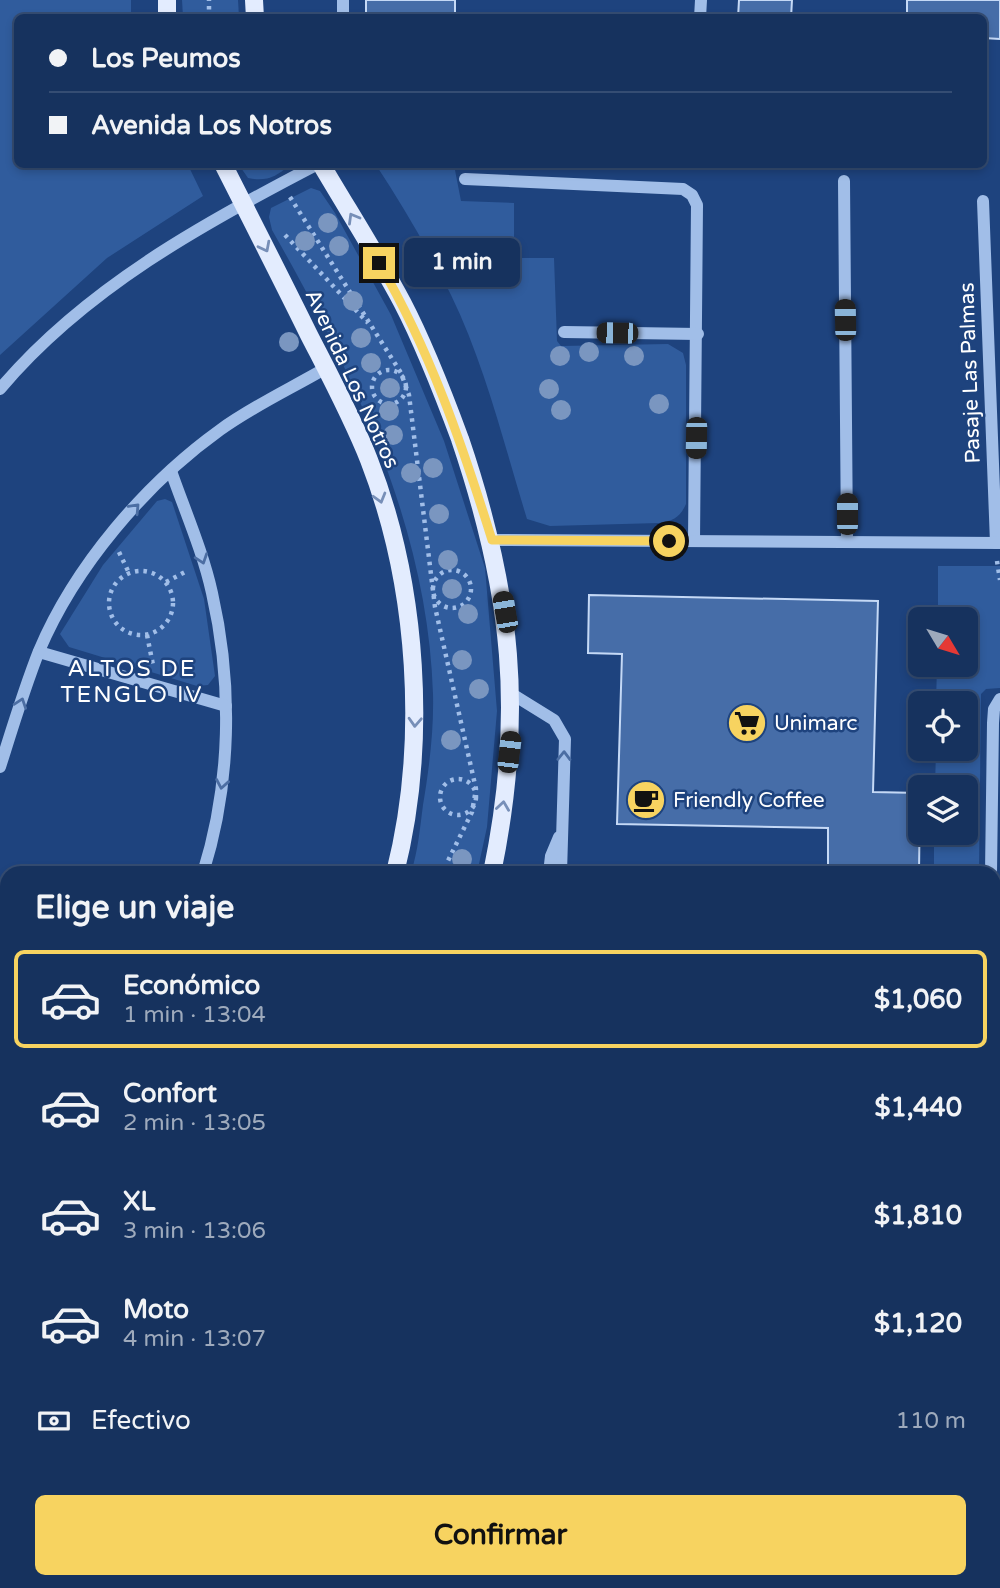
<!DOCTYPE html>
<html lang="es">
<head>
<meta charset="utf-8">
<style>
  :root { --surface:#16325e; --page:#1f3a64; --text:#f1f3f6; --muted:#9eaabc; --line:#354d73; --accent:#f7d360 }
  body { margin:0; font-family:"Varela Round",sans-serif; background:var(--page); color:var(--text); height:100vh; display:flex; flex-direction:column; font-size:26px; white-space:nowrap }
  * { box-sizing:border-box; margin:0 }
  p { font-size:23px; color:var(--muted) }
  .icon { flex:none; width:38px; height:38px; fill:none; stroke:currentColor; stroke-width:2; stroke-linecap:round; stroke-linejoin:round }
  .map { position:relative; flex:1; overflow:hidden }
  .details { position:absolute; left:0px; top:866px; width:1001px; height:723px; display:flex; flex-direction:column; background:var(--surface); border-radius:21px 21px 0 0; box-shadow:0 4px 10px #0003,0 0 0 2px var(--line) }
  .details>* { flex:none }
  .guide { position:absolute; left:14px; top:14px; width:973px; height:154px; border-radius:10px; box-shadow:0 4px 10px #0003,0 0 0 2px var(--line); display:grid; align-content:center; height:154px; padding:0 35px; background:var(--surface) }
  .needle { width:46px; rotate:128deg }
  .tools { position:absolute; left:908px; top:607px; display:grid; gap:14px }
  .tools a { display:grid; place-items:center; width:70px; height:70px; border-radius:10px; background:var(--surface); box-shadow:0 4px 10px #0003,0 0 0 2px var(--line); font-size:35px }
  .end { position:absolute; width:32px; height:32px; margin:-16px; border:9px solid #f7d360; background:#111; box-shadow:0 0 0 4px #111 }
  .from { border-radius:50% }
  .bubble { position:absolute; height:49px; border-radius:10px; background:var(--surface); box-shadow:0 4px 10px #0003,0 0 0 2px var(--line); font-size:23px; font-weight:700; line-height:49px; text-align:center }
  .car { position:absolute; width:21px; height:42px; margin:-21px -10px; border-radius:9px; box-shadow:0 0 5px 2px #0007; background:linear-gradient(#222 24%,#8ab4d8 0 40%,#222 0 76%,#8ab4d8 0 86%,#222 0) }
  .guide b { display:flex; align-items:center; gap:24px; height:66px; font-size:26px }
  .guide b+b { border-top:2px solid var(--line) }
  .guide i { width:18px; height:18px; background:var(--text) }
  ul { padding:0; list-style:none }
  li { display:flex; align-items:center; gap:21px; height:98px; margin:0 14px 10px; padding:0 21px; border:4px solid transparent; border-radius:10px }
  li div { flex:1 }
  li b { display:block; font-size:26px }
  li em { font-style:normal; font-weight:700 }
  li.current { border-color:var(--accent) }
  li>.icon { width:63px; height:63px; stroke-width:1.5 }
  h2 { padding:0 35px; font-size:32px; line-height:84px }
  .pay { display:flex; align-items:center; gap:18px; height:77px; padding:0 35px; font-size:26px }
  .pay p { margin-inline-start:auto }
  .primary-button { display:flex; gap:14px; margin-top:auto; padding:14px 35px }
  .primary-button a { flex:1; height:80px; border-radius:10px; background:var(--accent); color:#111; font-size:28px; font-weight:700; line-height:80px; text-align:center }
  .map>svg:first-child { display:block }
</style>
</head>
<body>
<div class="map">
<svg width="1000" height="1588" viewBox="0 0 1000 1588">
  <rect width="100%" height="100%" fill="#1e437e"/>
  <g fill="#305c9d">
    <polygon points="0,0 131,0 131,17 18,18 18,164 188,165 203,196 107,258 0,355"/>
    <polygon points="182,0 238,0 239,17 183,17"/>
    <path d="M239 165H289C277 177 265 182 248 178Z"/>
    <path d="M376 165H454L461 201 514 203V258H554L557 341 561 346 668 344 683 353 686 365V504C680 517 674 521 659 523L550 526 527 519C504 444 485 365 451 295 429 250 403 206 376 165Z"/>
    <path d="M311 188 320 191 335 213 391 315 444 441 485 568 497 711 487 827 477 873H411C418 851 420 828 423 805 429 769 434 731 433 694 428 528 353 372 272 230L269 217 271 208Z"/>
    <polygon points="165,499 172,502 204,599 215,676 208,685 197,686 69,647 60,634 103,565 157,501"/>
    <polygon points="938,566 1000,566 1000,688 986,689 981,694 979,873 934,873 934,833 966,833 966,788 935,787 936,749 966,749 966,704 936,703 937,665 966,665 966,620 938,619"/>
    <polygon points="0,1438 7,1443 7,1582 13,1582 9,1588 0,1588"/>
    <polygon points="49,1582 135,1582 130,1588 45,1588"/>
  </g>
  <g fill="#466da8" stroke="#c5d9f6" stroke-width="2">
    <rect x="366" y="0" width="89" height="18"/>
    <polygon points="739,0 792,0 791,18 738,18"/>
    <polygon points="907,0 1000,0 1000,39 984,38 984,18 907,18"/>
    <polygon points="589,595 878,601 873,792 920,793 919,873 828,873 828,828 617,824 622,654 588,653"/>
    <polygon points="5,940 7,941 7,969 0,965 0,950"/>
    <polygon points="0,981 7,985 7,995 0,1007"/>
  </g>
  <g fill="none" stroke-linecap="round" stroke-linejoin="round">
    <g stroke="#a1bee8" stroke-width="4.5" stroke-dasharray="3.5 5" stroke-linecap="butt">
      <polyline points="209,18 209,0"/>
      <polyline points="290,197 401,373 409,395 435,607 476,789 472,812 442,873"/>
      <polyline points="285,235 368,323"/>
      <circle cx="389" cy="387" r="17"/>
      <polyline points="119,552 129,573"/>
      <polyline points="997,561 1000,580"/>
      <circle cx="452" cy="589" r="19"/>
      <circle cx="141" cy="603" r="32"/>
      <polyline points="166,582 187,571"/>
      <polyline points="147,635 153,665"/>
      <circle cx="458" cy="797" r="18"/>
      <polyline points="77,1588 84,1582"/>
      <polyline points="105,1588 112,1582"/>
    </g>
    <g stroke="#a1bee8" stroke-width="12">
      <polyline points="343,0 343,18"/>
      <polyline points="700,18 701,0"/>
      <polyline points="465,179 683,189 692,195 697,205 694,541"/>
      <polyline points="844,181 847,542"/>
      <polyline points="983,201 996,543"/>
      <polyline points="564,332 698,334"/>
      <path d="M0 389C84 289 204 223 318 164"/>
      <path d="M171 471C185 511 203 552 212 593 233 685 231 784 203 873"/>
      <polyline points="492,540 1000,543"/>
      <polyline points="39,652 226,706"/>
      <polyline points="512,694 554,720 565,739 561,873"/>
      <path d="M0 767C12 729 24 689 39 651 75 566 145 484 220 430 253 406 290 389 326 368"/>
      <polyline points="549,873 551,856 559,837"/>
      <polyline points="991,873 993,723 994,709 1000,699"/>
      <polyline points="0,906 7,908"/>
      <polyline points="994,1019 1000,1021"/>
      <polyline points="0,1169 7,1175"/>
      <polyline points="994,1197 1000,1199"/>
      <polyline points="0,1267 7,1255"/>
      <polyline points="0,1423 7,1428"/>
      <polyline points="994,1535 1000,1511"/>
      <polyline points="232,1582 241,1588"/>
      <polyline points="653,1582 672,1588"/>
      <polyline points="365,1588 368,1582"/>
      <polyline points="802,1588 804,1582"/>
      <polyline points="981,1588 982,1582"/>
    </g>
    <g stroke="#e3ecfe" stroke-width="18">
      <polyline points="167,0 167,18"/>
      <polyline points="254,0 255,18"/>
      <path d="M223 164C252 221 281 278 309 335 330 376 352 417 369 460 418 586 428 743 395 873"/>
      <path d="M321 164C348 210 377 255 402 302 425 346 443 393 460 439 512 592 525 714 492 873"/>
      <polyline points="28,1588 32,1582"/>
      <polyline points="143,1588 147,1582"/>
    </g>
  </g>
  <g fill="#7a96c0">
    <circle cx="328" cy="223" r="10"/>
    <circle cx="305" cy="241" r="10"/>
    <circle cx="339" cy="246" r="10"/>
    <circle cx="353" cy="301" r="10"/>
    <circle cx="361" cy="338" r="10"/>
    <circle cx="289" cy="342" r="10"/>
    <circle cx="589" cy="352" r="10"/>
    <circle cx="560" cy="356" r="10"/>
    <circle cx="634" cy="356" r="10"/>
    <circle cx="371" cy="363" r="10"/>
    <circle cx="390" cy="388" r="10"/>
    <circle cx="549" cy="389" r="10"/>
    <circle cx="659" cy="404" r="10"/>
    <circle cx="561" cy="410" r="10"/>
    <circle cx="389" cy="411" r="10"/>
    <circle cx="393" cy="435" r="10"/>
    <circle cx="433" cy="468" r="10"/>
    <circle cx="411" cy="473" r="10"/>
    <circle cx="439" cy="514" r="10"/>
    <circle cx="448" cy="560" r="10"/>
    <circle cx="452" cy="589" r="10"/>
    <circle cx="468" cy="614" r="10"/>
    <circle cx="462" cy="660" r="10"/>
    <circle cx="479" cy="689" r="10"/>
    <circle cx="451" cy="740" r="10"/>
    <circle cx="462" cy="859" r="10"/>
  </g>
  <defs><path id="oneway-chevron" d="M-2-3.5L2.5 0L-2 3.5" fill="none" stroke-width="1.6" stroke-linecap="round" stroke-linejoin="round" transform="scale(1.75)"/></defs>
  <g stroke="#778fb8">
    <use href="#oneway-chevron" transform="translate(353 218) rotate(-120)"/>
    <use href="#oneway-chevron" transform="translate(265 247) rotate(63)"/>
    <use href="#oneway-chevron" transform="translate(380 498) rotate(74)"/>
    <use href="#oneway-chevron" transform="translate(415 722) rotate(93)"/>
    <use href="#oneway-chevron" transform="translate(503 806) rotate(-82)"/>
  </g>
  <g stroke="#4c6ea3">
    <use href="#oneway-chevron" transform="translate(135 508) rotate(-47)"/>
    <use href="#oneway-chevron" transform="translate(202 559) rotate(71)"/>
    <use href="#oneway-chevron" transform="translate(21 703) rotate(-71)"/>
    <use href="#oneway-chevron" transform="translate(564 756) rotate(-89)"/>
    <use href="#oneway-chevron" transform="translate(222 784) rotate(100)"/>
  </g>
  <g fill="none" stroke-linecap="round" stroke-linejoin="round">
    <path stroke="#f7d360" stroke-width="9" d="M379 263C430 350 462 444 492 540L669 541"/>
  </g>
  <defs>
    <g id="supermarket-disc" transform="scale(2.0125)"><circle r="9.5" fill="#f7d360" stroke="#1e437e"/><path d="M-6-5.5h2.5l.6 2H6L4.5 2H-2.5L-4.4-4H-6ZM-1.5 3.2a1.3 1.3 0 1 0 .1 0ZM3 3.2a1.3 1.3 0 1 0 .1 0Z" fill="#111"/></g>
    <g id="cafe-disc" transform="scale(2.0125)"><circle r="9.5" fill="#f7d360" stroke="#1e437e"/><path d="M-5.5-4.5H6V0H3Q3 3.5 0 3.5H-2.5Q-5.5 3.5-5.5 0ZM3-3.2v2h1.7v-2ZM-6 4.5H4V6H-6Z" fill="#111"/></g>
  </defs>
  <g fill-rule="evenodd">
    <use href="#supermarket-disc" x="747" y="723"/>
    <use href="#cafe-disc" x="646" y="800"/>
  </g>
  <g text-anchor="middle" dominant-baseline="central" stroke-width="5" stroke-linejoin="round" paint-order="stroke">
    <g font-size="21" fill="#fff" stroke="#1e437e">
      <text transform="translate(970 373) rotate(-92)">Pasaje Las Palmas</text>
      <text transform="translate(352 379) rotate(65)">Avenida Los Notros</text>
    </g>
    <g font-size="21" fill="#fff" stroke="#1e437e" text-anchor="start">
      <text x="774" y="723">Unimarc</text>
      <text x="673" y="800">Friendly Coffee</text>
    </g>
    <g font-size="23" letter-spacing="2" fill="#fff" stroke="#1e437e">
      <text x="132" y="669">ALTOS DE<tspan x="132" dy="26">TENGLO IV</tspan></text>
    </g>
  </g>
</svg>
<div class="tools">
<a><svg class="needle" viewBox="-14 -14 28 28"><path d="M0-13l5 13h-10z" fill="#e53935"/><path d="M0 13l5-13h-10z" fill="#9eaabc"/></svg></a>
<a><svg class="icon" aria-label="locate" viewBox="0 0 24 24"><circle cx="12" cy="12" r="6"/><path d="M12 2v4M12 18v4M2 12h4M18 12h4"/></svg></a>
<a><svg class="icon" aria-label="layers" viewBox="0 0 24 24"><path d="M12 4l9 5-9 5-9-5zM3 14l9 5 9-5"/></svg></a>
</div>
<i class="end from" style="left:669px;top:541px"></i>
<i class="end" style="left:379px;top:263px"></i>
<div class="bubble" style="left:404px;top:238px;width:116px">1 min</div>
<i class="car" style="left:845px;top:320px;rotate:359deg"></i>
<i class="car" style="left:617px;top:333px;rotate:271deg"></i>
<i class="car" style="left:696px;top:438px;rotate:181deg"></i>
<i class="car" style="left:847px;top:514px;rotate:0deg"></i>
<i class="car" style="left:505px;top:612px;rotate:350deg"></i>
<i class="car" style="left:509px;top:752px;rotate:7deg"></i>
<div class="guide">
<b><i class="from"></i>Los Peumos</b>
<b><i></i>Avenida Los Notros</b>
</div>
<section class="details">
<h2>Elige un viaje</h2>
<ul>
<li class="current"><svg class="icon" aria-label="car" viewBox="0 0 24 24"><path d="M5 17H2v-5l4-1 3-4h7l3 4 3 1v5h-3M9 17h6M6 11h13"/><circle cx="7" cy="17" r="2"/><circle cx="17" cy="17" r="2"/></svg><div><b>Económico</b><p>1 min · 13:04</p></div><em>$1,060</em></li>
<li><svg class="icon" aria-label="car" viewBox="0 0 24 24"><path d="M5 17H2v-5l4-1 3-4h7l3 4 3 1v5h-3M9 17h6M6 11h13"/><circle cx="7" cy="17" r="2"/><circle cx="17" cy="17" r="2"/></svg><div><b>Confort</b><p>2 min · 13:05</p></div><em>$1,440</em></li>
<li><svg class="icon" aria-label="car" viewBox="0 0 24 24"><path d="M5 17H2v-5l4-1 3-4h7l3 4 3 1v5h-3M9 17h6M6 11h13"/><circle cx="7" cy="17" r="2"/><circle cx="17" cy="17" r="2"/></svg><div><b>XL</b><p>3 min · 13:06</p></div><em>$1,810</em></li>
<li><svg class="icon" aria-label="car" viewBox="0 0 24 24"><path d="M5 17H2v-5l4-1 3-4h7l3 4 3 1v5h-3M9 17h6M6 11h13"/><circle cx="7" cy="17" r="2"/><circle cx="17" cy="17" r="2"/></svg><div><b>Moto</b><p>4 min · 13:07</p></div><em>$1,120</em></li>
</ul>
<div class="pay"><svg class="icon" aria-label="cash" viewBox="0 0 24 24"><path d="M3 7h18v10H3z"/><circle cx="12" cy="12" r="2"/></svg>Efectivo<p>110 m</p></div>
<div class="primary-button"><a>Confirmar</a></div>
</section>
</div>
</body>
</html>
